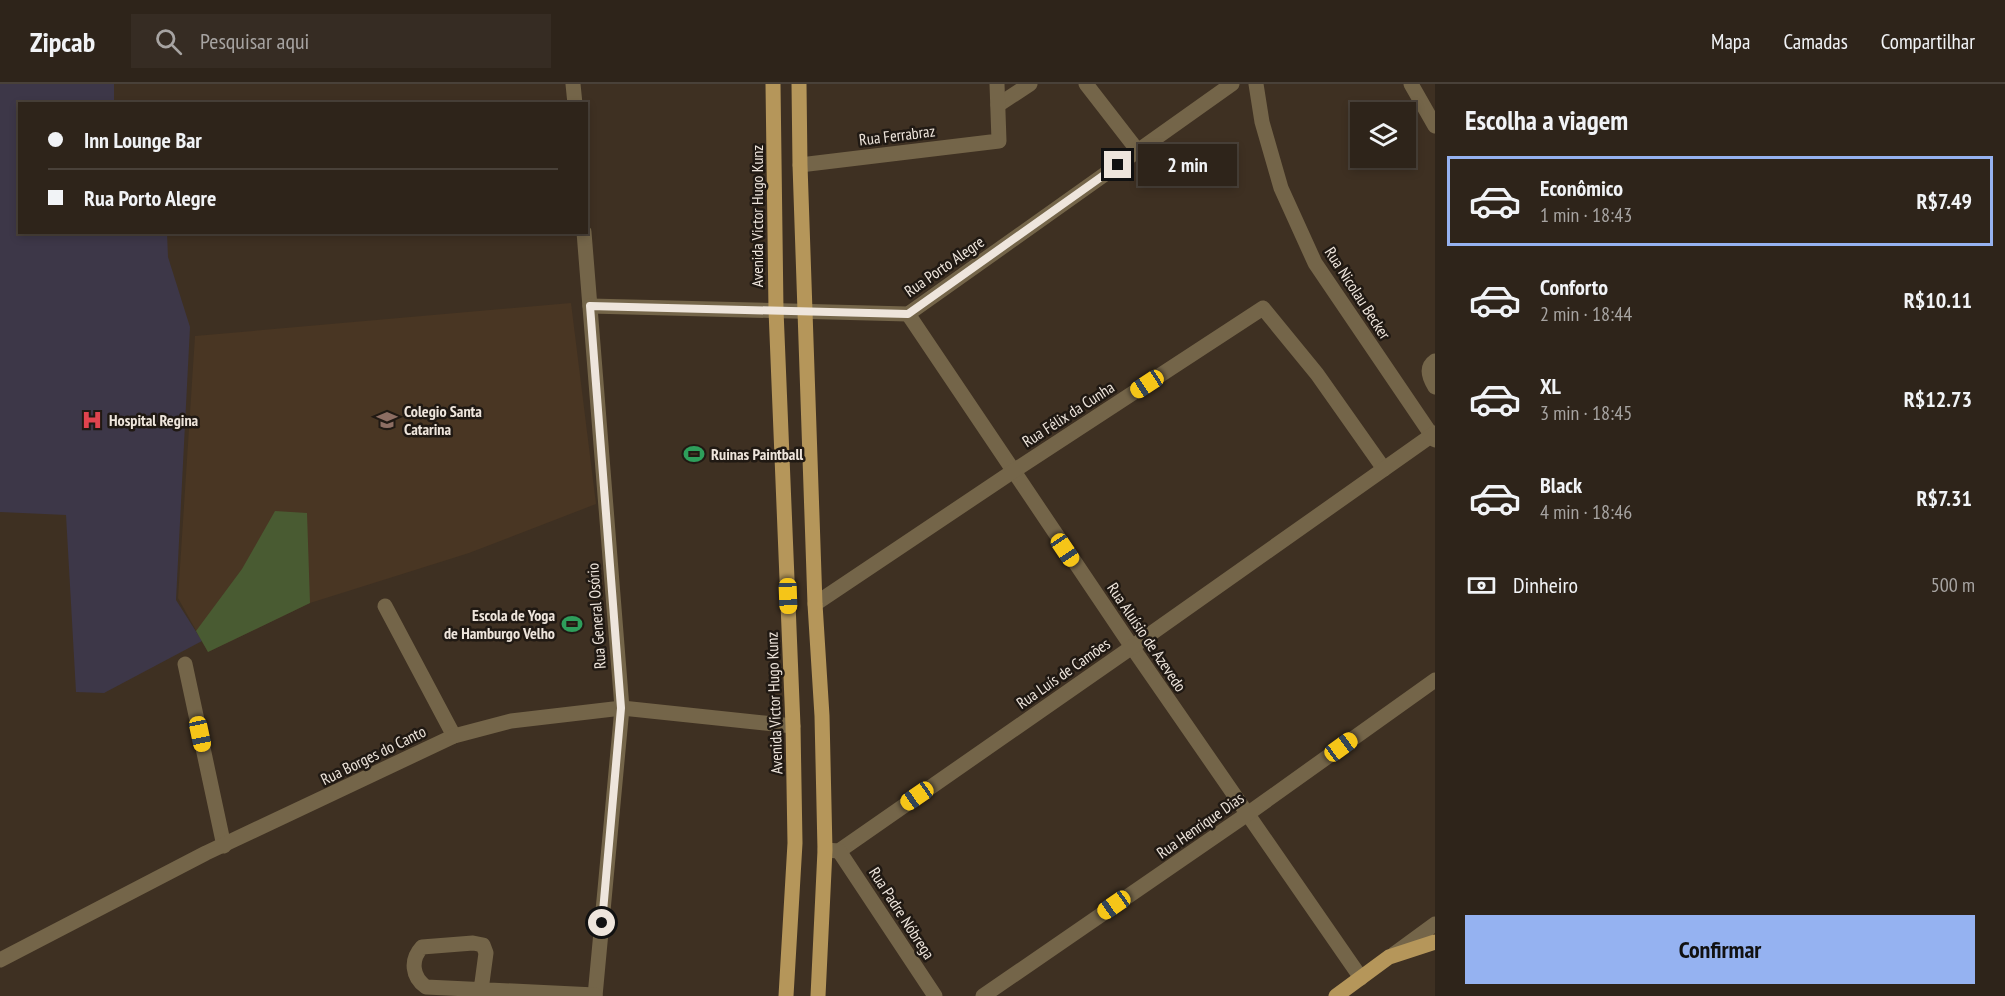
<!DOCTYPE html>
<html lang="pt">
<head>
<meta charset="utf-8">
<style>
  :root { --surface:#2e241a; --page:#362c23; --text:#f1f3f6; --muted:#a7a4a2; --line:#494139; --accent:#95b2f1 }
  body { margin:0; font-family:"PT Sans Narrow",sans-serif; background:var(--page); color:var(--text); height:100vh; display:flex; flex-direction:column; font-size:22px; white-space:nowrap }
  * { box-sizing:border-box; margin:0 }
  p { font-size:20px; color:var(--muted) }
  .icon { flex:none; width:33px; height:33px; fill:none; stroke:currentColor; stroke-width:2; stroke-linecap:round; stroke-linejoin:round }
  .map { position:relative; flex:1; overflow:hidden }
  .panel { display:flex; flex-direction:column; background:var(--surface); width:570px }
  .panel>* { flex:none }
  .top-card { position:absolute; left:18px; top:18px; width:570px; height:132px; border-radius:0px; box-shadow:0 3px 9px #0003,0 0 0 2px var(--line); display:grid; align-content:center; height:132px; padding:0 30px; background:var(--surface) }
  .buttons { position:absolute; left:1350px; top:18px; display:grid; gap:12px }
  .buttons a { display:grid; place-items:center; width:66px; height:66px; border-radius:0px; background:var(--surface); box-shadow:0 3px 9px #0003,0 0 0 2px var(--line); font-size:30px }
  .end { position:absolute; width:27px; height:27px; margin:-14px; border:8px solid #eee5dc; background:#111; box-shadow:0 0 0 3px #111 }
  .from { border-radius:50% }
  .bubble { position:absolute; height:42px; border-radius:0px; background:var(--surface); box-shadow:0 3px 9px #0003,0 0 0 2px var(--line); font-size:20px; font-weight:800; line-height:42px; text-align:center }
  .car { position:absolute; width:18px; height:36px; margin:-18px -9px; border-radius:8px; box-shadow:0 0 4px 2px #0007; background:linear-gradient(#f5c518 24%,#345 0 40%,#f5c518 0 76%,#345 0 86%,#f5c518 0) }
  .top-card b { display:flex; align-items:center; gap:21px; height:57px; font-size:22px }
  .top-card b+b { border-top:2px solid var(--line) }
  .top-card i { width:15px; height:15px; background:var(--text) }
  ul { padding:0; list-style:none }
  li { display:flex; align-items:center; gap:18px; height:90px; margin:0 12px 9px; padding:0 18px; border:3px solid transparent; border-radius:0px }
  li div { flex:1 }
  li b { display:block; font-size:22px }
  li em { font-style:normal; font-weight:800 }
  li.current { border-color:var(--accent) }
  li>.icon { width:54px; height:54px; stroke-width:1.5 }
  h2 { padding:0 30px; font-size:27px; line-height:72px }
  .pay { display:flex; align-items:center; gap:15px; height:66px; padding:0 30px; font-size:22px }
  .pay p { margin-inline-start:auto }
  .button { display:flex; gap:12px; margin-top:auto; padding:12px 30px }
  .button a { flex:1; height:69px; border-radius:0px; background:var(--accent); color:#111; font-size:24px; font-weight:800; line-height:69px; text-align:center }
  header { display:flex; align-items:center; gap:36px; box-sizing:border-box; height:84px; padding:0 30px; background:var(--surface); border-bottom:2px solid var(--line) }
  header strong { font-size:28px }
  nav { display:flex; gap:33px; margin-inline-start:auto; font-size:21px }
  .search { width:420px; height:54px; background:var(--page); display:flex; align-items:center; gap:15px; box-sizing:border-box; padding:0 21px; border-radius:0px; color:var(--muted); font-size:22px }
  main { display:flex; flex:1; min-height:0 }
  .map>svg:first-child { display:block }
</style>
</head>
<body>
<header>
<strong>Zipcab</strong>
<div class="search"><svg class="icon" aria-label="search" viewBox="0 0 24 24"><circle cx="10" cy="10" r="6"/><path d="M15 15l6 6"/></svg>Pesquisar aqui</div>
<nav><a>Mapa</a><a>Camadas</a><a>Compartilhar</a></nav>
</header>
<main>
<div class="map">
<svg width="1435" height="912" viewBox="0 0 1435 912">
  <rect width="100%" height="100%" fill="#3e3022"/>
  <polygon fill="#493623" points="571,219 596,420 469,469 310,519 208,568 178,514 195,252"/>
  <polygon fill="#3d3748" points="0,0 114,0 114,19 20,20 20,148 167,149 168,173 190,243 176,516 202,557 104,609 76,608 66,431 0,428"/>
  <polygon fill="#495b32" points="275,427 307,429 310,519 208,568 196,547 242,485"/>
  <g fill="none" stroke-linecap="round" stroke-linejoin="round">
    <g stroke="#746549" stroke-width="15">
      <polyline points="573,0 575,20"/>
      <polyline points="1086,0 1138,67"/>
      <polyline points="1256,0 1262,38 1281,104 1315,179 1435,356"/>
      <polyline points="1411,0 1435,42"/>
      <polyline points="998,21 1030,0"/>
      <polyline points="800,81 999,57 997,0"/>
      <polyline points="584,148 622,624 595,912"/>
      <polyline points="590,222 908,230 1232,0"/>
      <polyline points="908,230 1132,563 1361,894"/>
      <path d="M1435 277C1425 284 1430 295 1435 303"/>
      <polyline points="815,520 1012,388 1263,224 1317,290 1384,385"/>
      <polyline points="385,522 454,652"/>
      <polyline points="185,580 224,762"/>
      <polyline points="825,766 839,767 1132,563 1435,349"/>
      <polyline points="839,767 935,912"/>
      <polyline points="1394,870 1435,840"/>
      <polyline points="0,876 206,769 454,652 511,637 622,624 793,642"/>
      <path d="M481 906 486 869 483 861 473 859 422 863C410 876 412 893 426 903L595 911"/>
      <polyline points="983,912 1246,731 1435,596"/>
    </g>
    <g stroke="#b5965a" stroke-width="15">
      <polyline points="773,0 776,226 793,642 795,759 786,912"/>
      <polyline points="799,0 800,81 815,520 822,632 825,766 818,912"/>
      <polyline points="1336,912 1389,873 1435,858"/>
    </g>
  </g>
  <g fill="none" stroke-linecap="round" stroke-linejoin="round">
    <polyline stroke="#eee5dc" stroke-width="8" points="602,839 621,624 590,222 908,230 1118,81"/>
  </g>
  <defs>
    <g id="hospital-bare" transform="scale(1.62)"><path d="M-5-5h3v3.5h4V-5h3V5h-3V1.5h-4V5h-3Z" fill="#e0444e" stroke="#201913" stroke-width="2.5" paint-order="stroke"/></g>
    <g id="school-bare" transform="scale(1.62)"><path d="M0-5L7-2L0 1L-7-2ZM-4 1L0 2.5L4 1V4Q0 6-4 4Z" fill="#8d6e63" stroke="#201913" stroke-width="2.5" paint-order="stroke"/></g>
    <g id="stadium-bare" transform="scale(1.62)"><path d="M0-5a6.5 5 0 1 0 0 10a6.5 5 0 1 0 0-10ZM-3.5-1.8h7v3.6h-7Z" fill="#2e9e5b" stroke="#201913" stroke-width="2.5" paint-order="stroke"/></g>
  </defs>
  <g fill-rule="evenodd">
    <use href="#hospital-bare" x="92" y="336"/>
    <use href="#school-bare" x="387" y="336"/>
    <use href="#stadium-bare" x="694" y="370"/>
    <use href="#stadium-bare" x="572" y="540"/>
  </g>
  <g text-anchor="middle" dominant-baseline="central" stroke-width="5" stroke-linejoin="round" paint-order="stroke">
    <g font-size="16" fill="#eee5dc" stroke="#201913">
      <text transform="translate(897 51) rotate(-7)">Rua Ferrabraz</text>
      <text transform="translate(757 132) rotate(-90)">Avenida Victor Hugo Kunz</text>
      <text transform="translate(944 182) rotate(-35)">Rua Porto Alegre</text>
      <text transform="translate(1358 209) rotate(57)">Rua Nicolau Becker</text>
      <text transform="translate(1068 330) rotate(-33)">Rua Félix da Cunha</text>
      <text transform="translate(596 532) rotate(-94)">Rua General Osório</text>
      <text transform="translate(1147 553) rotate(56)">Rua Aluísio de Azevedo</text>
      <text transform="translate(1063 589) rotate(-35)">Rua Luís de Camões</text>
      <text transform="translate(774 619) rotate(-92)">Avenida Victor Hugo Kunz</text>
      <text transform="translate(373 671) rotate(-26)">Rua Borges do Canto</text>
      <text transform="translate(1200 741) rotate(-35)">Rua Henrique Dias</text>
      <text transform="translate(902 829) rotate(57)">Rua Padre Nóbrega</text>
    </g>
    <g font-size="16" font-weight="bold" fill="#eee5dc" stroke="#201913" text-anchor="start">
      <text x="404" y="327">Colegio Santa<tspan x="404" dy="18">Catarina</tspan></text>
      <text x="109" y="336">Hospital Regina</text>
      <text x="711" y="370">Ruinas Paintball</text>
      <text x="555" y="531" text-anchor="end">Escola de Yoga<tspan x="555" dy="18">de Hamburgo Velho</tspan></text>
    </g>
  </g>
</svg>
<div class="buttons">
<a><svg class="icon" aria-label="layers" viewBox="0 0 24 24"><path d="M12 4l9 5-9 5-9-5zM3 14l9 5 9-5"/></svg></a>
</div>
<i class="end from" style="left:602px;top:839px"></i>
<i class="end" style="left:1118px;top:81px"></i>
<div class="bubble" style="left:1138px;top:60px;width:99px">2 min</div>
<i class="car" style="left:1147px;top:300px;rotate:237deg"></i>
<i class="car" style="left:1065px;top:466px;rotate:146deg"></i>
<i class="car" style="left:788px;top:512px;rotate:178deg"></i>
<i class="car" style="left:200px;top:650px;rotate:168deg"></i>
<i class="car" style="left:1341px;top:663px;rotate:54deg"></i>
<i class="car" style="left:917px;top:712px;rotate:235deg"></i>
<i class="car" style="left:1114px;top:821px;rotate:235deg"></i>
<div class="top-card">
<b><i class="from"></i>Inn Lounge Bar</b>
<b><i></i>Rua Porto Alegre</b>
</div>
</div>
<section class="panel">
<h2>Escolha a viagem</h2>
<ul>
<li class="current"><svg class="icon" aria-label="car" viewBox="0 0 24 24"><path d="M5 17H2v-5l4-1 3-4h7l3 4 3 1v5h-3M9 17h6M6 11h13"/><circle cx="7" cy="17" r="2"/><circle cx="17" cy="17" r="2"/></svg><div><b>Econômico</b><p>1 min · 18:43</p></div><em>R$7.49</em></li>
<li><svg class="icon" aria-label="car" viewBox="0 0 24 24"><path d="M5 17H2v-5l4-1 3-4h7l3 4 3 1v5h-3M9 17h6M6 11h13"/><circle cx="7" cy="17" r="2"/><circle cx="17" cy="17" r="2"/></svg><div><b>Conforto</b><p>2 min · 18:44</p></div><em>R$10.11</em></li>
<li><svg class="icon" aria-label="car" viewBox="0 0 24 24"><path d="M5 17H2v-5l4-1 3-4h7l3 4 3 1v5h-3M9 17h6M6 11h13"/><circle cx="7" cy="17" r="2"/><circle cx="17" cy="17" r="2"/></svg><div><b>XL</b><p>3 min · 18:45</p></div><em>R$12.73</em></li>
<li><svg class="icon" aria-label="car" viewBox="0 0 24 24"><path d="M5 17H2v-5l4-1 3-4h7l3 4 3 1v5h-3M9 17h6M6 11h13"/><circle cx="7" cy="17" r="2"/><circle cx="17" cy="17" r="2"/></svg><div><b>Black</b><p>4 min · 18:46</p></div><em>R$7.31</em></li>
</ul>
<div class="pay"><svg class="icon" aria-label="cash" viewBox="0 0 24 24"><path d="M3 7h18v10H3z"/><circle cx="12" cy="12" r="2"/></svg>Dinheiro<p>500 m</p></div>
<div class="button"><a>Confirmar</a></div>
</section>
</main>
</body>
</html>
